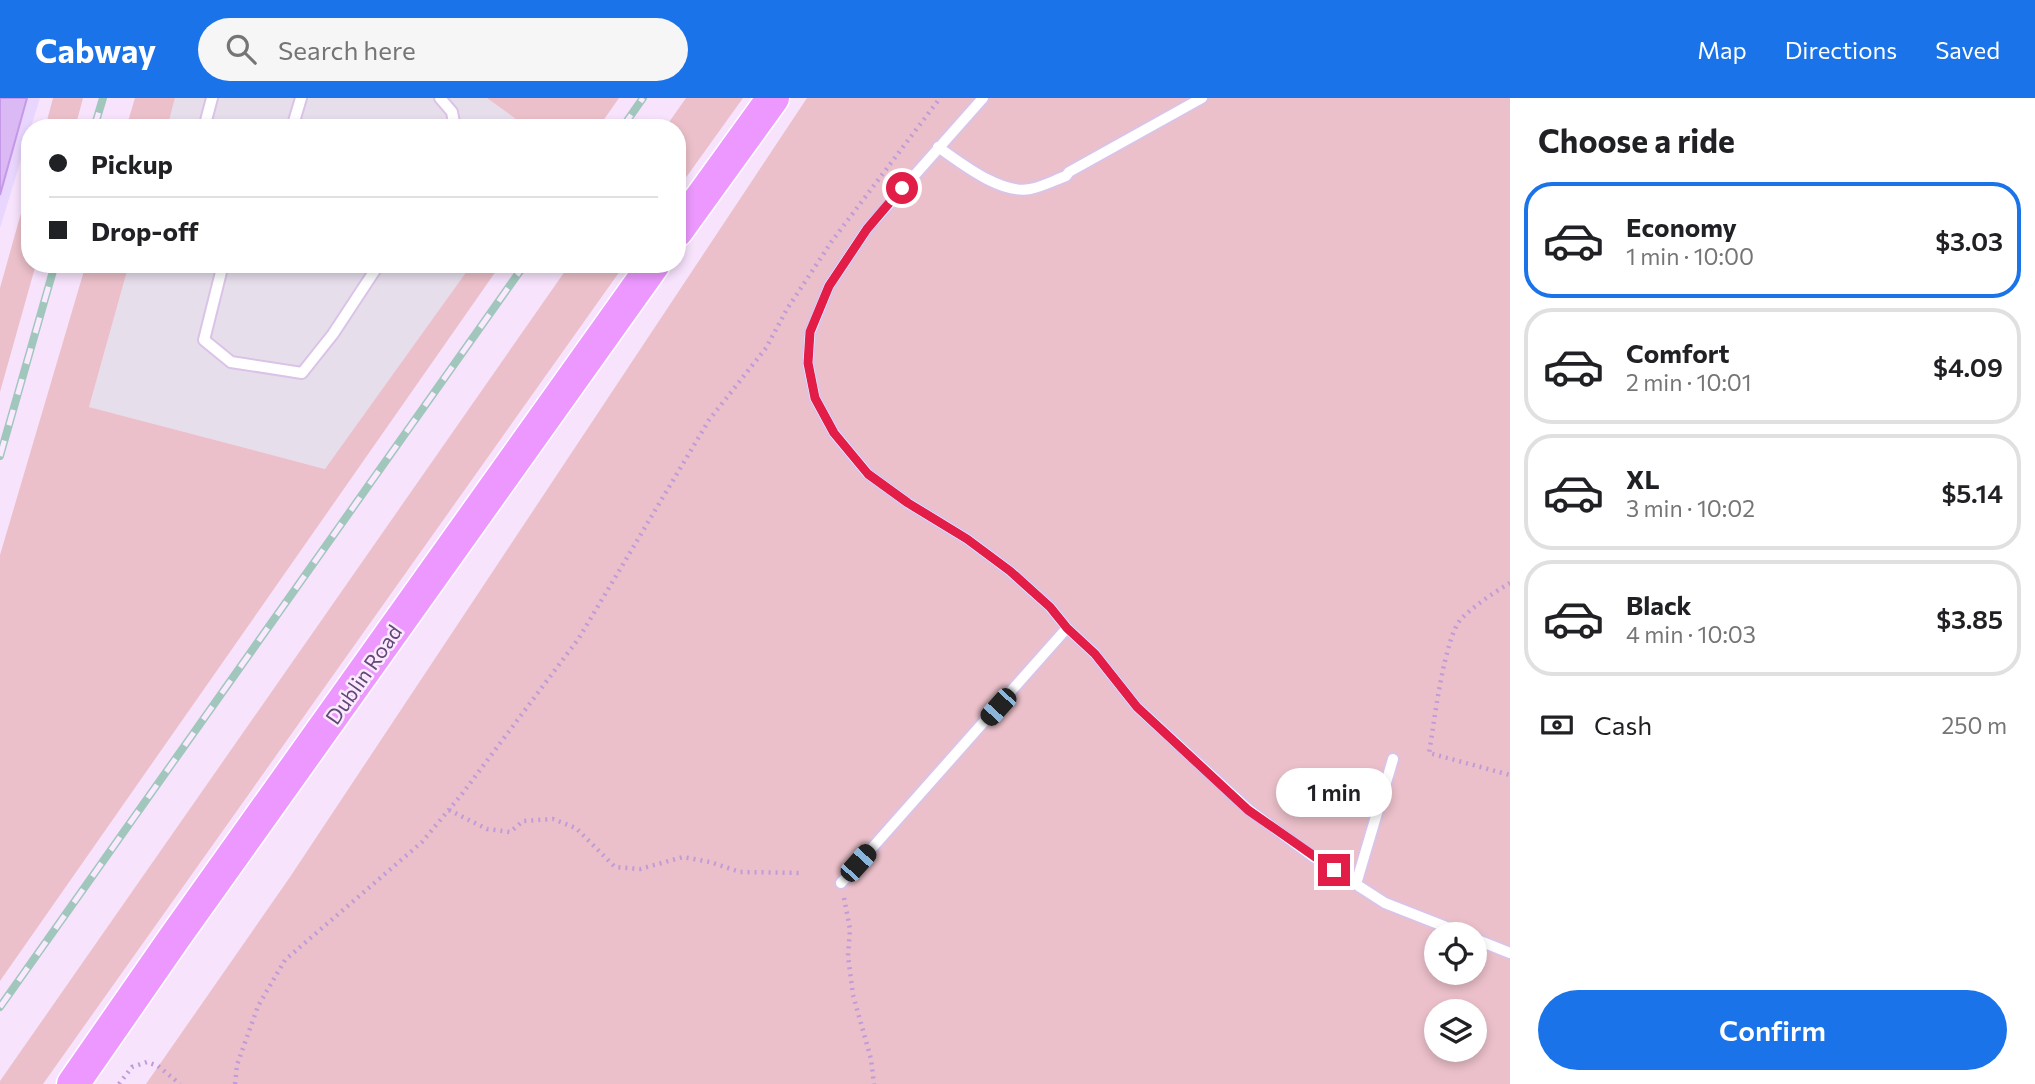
<!DOCTYPE html>
<html lang="en">
<head>
<meta charset="utf-8">
<style>
  :root { --surface:#fff; --page:#f6f6f6; --text:#202124; --muted:#757577; --line:#e0e0e0; --accent:#1a73e8 }
  body { margin:0; font-family:Commissioner,sans-serif; background:var(--page); color:var(--text); height:100vh; display:flex; flex-direction:column; font-size:26px; white-space:nowrap }
  * { box-sizing:border-box; margin:0 }
  p { font-size:23px; color:var(--muted) }
  .icon { flex:none; width:38px; height:38px; fill:none; stroke:currentColor; stroke-width:2; stroke-linecap:round; stroke-linejoin:round }
  .map { position:relative; flex:1; overflow:hidden }
  .side { display:flex; flex-direction:column; background:var(--surface); width:525px }
  .side>* { flex:none }
  .guide { position:absolute; left:21px; top:21px; width:665px; height:154px; border-radius:28px; box-shadow:0 4px 10px #0003; display:grid; align-content:center; height:154px; padding:0 28px; background:var(--surface) }
  .fabs { position:absolute; left:1424px; top:824px; display:grid; gap:14px }
  .fabs a { display:grid; place-items:center; width:63px; height:63px; border-radius:50%; background:var(--surface); box-shadow:0 4px 10px #0003; font-size:35px }
  .end { position:absolute; width:32px; height:32px; margin:-16px; border:9px solid #e11d48; background:#fff; box-shadow:0 0 0 4px #fff }
  .from { border-radius:50% }
  .bubble { position:absolute; height:49px; border-radius:24px; background:var(--surface); box-shadow:0 4px 10px #0003; font-size:23px; font-weight:600; line-height:49px; text-align:center }
  .car { position:absolute; width:21px; height:42px; margin:-21px -10px; border-radius:9px; box-shadow:0 0 5px 2px #0007; background:linear-gradient(#222 24%,#8ab4d8 0 40%,#222 0 76%,#8ab4d8 0 86%,#222 0) }
  .guide b { display:flex; align-items:center; gap:24px; height:66px; font-size:26px }
  .guide b+b { border-top:2px solid var(--line) }
  .guide i { width:18px; height:18px; background:var(--text) }
  ul { padding:0; list-style:none }
  li { display:flex; align-items:center; gap:21px; height:116px; margin:0 14px 10px; padding:0 14px; border:4px solid var(--line); border-radius:28px }
  li div { flex:1 }
  li b { display:block; font-size:26px }
  li em { font-style:normal; font-weight:600 }
  li.selected { border-color:var(--accent) }
  li>.icon { width:63px; height:63px; stroke-width:1.5 }
  h2 { padding:0 28px; font-size:32px; line-height:84px }
  .pay { display:flex; align-items:center; gap:18px; height:77px; padding:0 28px; font-size:26px }
  .pay p { margin-inline-start:auto }
  .action { display:flex; gap:14px; margin-top:auto; padding:14px 28px }
  .action a { flex:1; height:80px; border-radius:42px; background:var(--accent); color:#fff; font-size:28px; font-weight:600; line-height:80px; text-align:center }
  header { display:flex; align-items:center; gap:42px; box-sizing:border-box; height:98px; padding:0 35px; background:var(--accent); color:#fff }
  header strong { font-size:33px }
  nav { display:flex; gap:38px; margin-inline-start:auto; font-size:24px }
  .search { width:490px; height:63px; background:var(--page); display:flex; align-items:center; gap:18px; box-sizing:border-box; padding:0 24px; border-radius:38px; color:var(--muted); font-size:26px }
  main { display:flex; flex:1; min-height:0 }
  .map>svg:first-child { display:block }
</style>
</head>
<body>
<header>
<strong>Cabway</strong>
<div class="search"><svg class="icon" aria-label="search" viewBox="0 0 24 24"><circle cx="10" cy="10" r="6"/><path d="M15 15l6 6"/></svg>Search here</div>
<nav><a>Map</a><a>Directions</a><a>Saved</a></nav>
</header>
<main>
<div class="map">
<svg width="1510" height="986" viewBox="0 0 1510 986">
  <rect width="100%" height="100%" fill="#f8e3fd"/>
  <polygon fill="#e9d6fe" points="0,0 40,0 0,130"/>
  <g fill="#e7deec">
    <polygon points="175,0 487,0 528,30 167,30"/>
    <polygon points="129,166 472,166 326,371 89,309"/>
  </g>
  <g fill="#ebc0ca" fill-rule="evenodd">
    <polygon points="53,0 83,0 75,30 45,30"/>
    <polygon points="135,0 175,0 167,30 126,30"/>
    <polygon points="487,0 619,0 598,30 528,30"/>
    <polygon points="686,0 743,0 677,92 677,30 665,30"/>
    <path d="M807 0H1510V986H146L290 779ZM1437 836H1475V875H1437ZM1437 914H1475V952H1437Z"/>
    <polygon points="30,83 30,166 36,166 0,294 0,190"/>
    <polygon points="86,166 129,166 89,309 325,371 472,166 501,166 0,883 0,457"/>
    <polygon points="570,166 625,166 43,986 0,986 0,983"/>
  </g>
  <polygon fill="#dbb9f4" stroke="#c599e7" stroke-width="2" points="0,0 27,0 0,97"/>
  <g fill="none" stroke-linecap="round" stroke-linejoin="round">
    <g stroke="#dac3e7" stroke-width="14">
      <g id="lane">
        <polyline points="440,0 452,14 455,30"/>
        <polyline points="983,0 867,131 829,188 810,235 808,265 815,300 834,335 868,376 908,405 967,441 1010,473 1050,509 1067,530 1095,556 1137,609 1248,711 1312,758 1385,805 1464,836"/>
        <polyline points="204,30 212,0"/>
        <polyline points="292,30 301,0"/>
        <path d="M938 49C961 65 1001 97 1030 91 1042 89 1055 82 1066 78L1069 74 1202 0"/>
        <polyline points="223,166 204,242 231,264 302,275 333,236 379,166"/>
        <polyline points="841,785 1067,530"/>
        <polyline points="1356,786 1393,661"/>
        <polyline points="1475,841 1510,855"/>
      </g>
    </g>
    <g stroke="#fff" stroke-width="35">
      <g id="primary">
        <polyline points="677,133 773,0"/>
        <polyline points="73,986 175,839 654,166"/>
      </g>
    </g>
    <g stroke="#bf9cd8" stroke-width="4.5" stroke-dasharray="2 5" stroke-linecap="butt">
      <path d="M1510 485C1493 495 1475 507 1461 521 1444 540 1434 626 1429 655L1510 677"/>
      <polyline points="449,712 487,731 510,734 523,723 553,721 576,730 615,769 640,771 683,759 710,764 740,774 803,775"/>
      <polyline points="844,800 850,831 848,858 853,897 871,961 874,986"/>
      <polyline points="119,986 132,969 147,964 158,968 180,986"/>
      <polyline points="235,986 237,967 258,908 285,862 422,744 462,696 579,540 709,322 766,250 787,211 832,143 940,0"/>
    </g>
    <use href="#lane" stroke="#fff" stroke-width="10"/>
    <use href="#primary" stroke="#ec98fe" stroke-width="32"/>
    <g stroke="#a1c7bc" stroke-width="8">
      <g id="rail">
        <polyline points="94,30 103,0"/>
        <polyline points="622,30 643,0"/>
        <polyline points="0,358 55,166"/>
        <polyline points="0,909 525,166"/>
      </g>
    </g>
    <use href="#rail" stroke="#fbeaff" stroke-width="5" stroke-dasharray="16" stroke-linecap="butt"/>
  </g>
  <g fill="none" stroke-linecap="round" stroke-linejoin="round">
    <polyline stroke="#e11d48" stroke-width="9" points="902,90 867,131 829,188 810,234 808,265 815,300 834,335 868,376 908,405 967,441 1010,473 1050,509 1067,530 1095,556 1137,609 1248,712 1334,772"/>
  </g>
  <g text-anchor="middle" dominant-baseline="central" stroke-width="5" stroke-linejoin="round" paint-order="stroke">
    <g font-size="21" fill="#614876" stroke="#fbeaff">
      <text transform="translate(363 576) rotate(-55)">Dublin Road</text>
    </g>
  </g>
</svg>
<div class="fabs">
<a><svg class="icon" aria-label="locate" viewBox="0 0 24 24"><circle cx="12" cy="12" r="6"/><path d="M12 2v4M12 18v4M2 12h4M18 12h4"/></svg></a>
<a><svg class="icon" aria-label="layers" viewBox="0 0 24 24"><path d="M12 4l9 5-9 5-9-5zM3 14l9 5 9-5"/></svg></a>
</div>
<i class="end from" style="left:902px;top:90px"></i>
<i class="end" style="left:1334px;top:772px"></i>
<div class="bubble" style="left:1276px;top:670px;width:116px">1 min</div>
<i class="car" style="left:998px;top:609px;rotate:222deg"></i>
<i class="car" style="left:858px;top:765px;rotate:42deg"></i>
<div class="guide">
<b><i class="from"></i>Pickup</b>
<b><i></i>Drop-off</b>
</div>
</div>
<section class="side">
<h2>Choose a ride</h2>
<ul>
<li class="selected"><svg class="icon" aria-label="car" viewBox="0 0 24 24"><path d="M5 17H2v-5l4-1 3-4h7l3 4 3 1v5h-3M9 17h6M6 11h13"/><circle cx="7" cy="17" r="2"/><circle cx="17" cy="17" r="2"/></svg><div><b>Economy</b><p>1 min · 10:00</p></div><em>$3.03</em></li>
<li><svg class="icon" aria-label="car" viewBox="0 0 24 24"><path d="M5 17H2v-5l4-1 3-4h7l3 4 3 1v5h-3M9 17h6M6 11h13"/><circle cx="7" cy="17" r="2"/><circle cx="17" cy="17" r="2"/></svg><div><b>Comfort</b><p>2 min · 10:01</p></div><em>$4.09</em></li>
<li><svg class="icon" aria-label="car" viewBox="0 0 24 24"><path d="M5 17H2v-5l4-1 3-4h7l3 4 3 1v5h-3M9 17h6M6 11h13"/><circle cx="7" cy="17" r="2"/><circle cx="17" cy="17" r="2"/></svg><div><b>XL</b><p>3 min · 10:02</p></div><em>$5.14</em></li>
<li><svg class="icon" aria-label="car" viewBox="0 0 24 24"><path d="M5 17H2v-5l4-1 3-4h7l3 4 3 1v5h-3M9 17h6M6 11h13"/><circle cx="7" cy="17" r="2"/><circle cx="17" cy="17" r="2"/></svg><div><b>Black</b><p>4 min · 10:03</p></div><em>$3.85</em></li>
</ul>
<div class="pay"><svg class="icon" aria-label="cash" viewBox="0 0 24 24"><path d="M3 7h18v10H3z"/><circle cx="12" cy="12" r="2"/></svg>Cash<p>250 m</p></div>
<div class="action"><a>Confirm</a></div>
</section>
</main>
</body>
</html>
